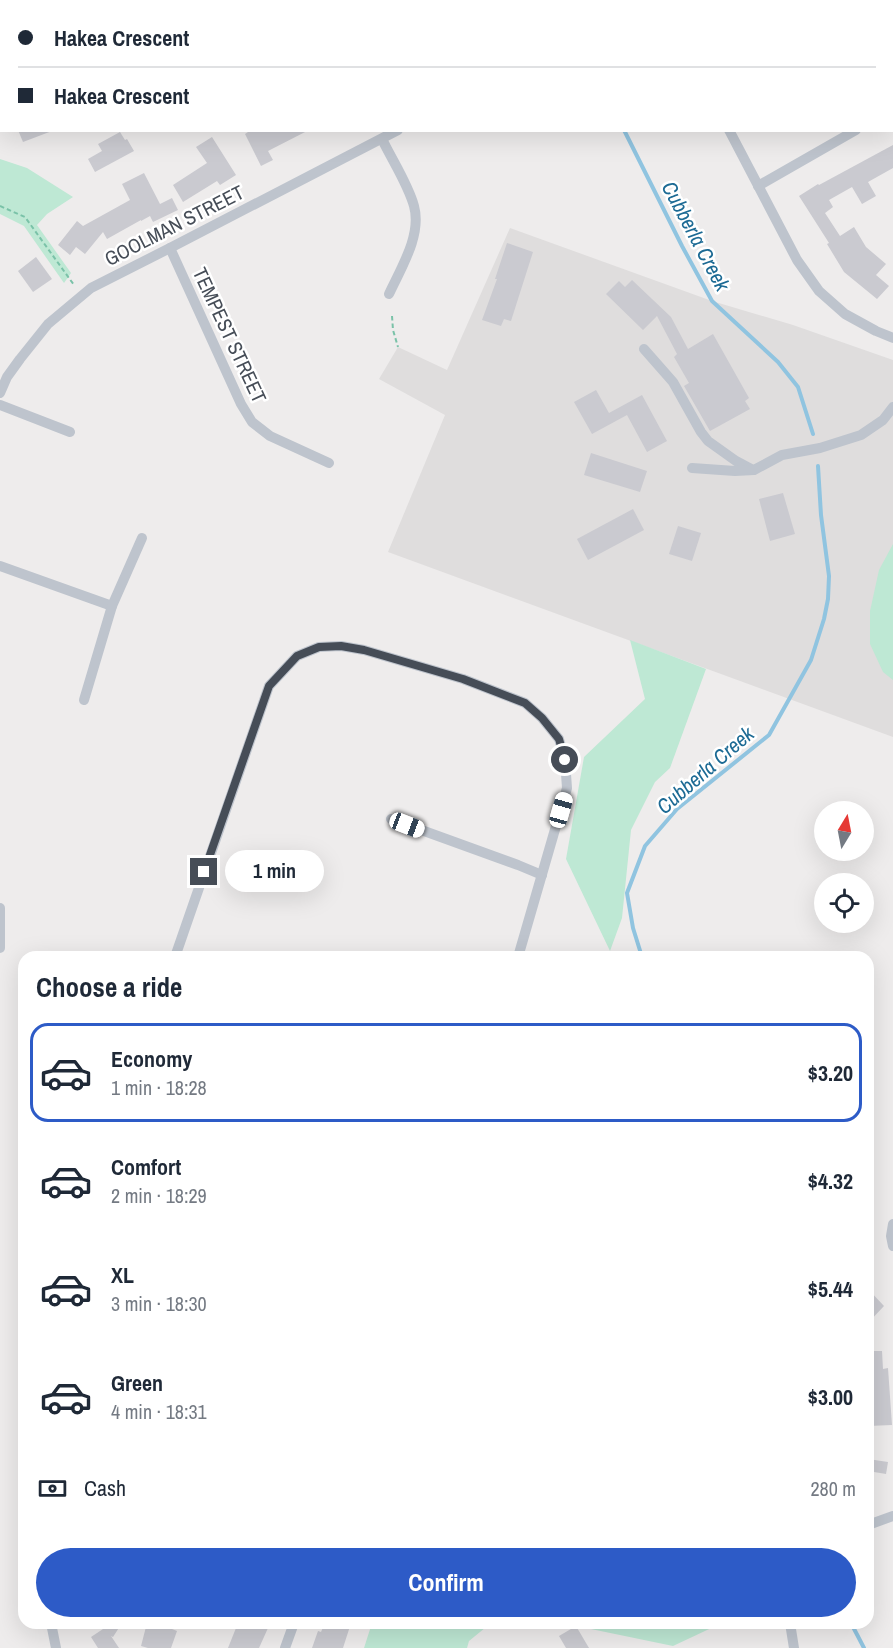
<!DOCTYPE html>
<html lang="en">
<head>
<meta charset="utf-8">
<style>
  :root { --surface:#fff; --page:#f2f2f3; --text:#1f2937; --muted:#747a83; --line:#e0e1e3; --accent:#2d5bc7 }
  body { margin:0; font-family:"Archivo Narrow",sans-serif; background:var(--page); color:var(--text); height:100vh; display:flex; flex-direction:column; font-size:22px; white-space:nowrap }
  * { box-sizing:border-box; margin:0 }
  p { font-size:20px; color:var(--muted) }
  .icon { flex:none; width:33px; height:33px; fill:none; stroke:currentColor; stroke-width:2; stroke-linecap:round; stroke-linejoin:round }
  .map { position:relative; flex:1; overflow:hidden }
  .sheet { position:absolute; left:18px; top:951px; width:856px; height:678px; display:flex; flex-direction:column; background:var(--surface); border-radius:18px; box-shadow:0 6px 24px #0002 }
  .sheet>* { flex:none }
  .top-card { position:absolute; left:0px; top:0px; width:894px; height:132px; box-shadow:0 6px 24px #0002; display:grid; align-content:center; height:132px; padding:0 18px; background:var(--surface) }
  .needle { width:39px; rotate:10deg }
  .tools { position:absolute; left:814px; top:801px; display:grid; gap:12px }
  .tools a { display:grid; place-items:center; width:60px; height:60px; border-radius:50%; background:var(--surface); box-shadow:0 6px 24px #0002; font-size:30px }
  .end { position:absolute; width:27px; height:27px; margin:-14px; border:8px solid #464d57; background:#fff; box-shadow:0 0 0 3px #fff }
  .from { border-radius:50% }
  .bubble { position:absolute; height:42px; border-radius:21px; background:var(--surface); box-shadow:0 6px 24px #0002; font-size:20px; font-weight:700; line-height:42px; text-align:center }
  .car { position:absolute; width:18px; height:36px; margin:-18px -9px; border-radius:8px; box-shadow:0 0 4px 2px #0007; background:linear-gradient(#fff 24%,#345 0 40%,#fff 0 76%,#345 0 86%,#fff 0) }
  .top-card b { display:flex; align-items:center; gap:21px; height:57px; font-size:22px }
  .top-card b+b { border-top:2px solid var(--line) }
  .top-card i { width:15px; height:15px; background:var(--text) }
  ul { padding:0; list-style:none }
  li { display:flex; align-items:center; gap:18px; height:99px; margin:0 12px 9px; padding:0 6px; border:3px solid transparent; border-radius:18px }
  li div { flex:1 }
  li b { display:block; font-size:22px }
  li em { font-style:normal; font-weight:700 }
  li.current { border-color:var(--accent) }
  li>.icon { width:54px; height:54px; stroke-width:1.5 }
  h2 { padding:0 18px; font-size:27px; line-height:72px }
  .pay { display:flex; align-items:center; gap:15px; height:66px; padding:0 18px; font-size:22px }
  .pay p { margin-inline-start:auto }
  .action { display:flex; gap:12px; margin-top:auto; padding:12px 18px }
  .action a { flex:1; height:69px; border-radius:36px; background:var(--accent); color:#fff; font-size:24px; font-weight:700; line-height:69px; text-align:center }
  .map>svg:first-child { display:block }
</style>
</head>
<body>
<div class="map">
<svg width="893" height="1648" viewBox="0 0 893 1648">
  <rect width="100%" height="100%" fill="#eeecec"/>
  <polygon fill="#dfdddd" points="510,228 712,301 793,325 893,360 893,737 388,552 445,415 379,379 398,347 447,370"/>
  <g fill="#bee8d4">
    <polygon points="0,159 27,168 73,197 47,214 37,225 71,273 64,283 24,226 0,214"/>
    <polygon points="893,544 893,680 883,672 870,644 870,611 879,570"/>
    <polygon points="630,640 706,669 670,768 655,782 631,830 622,918 610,951 566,859 584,757 645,699"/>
    <polygon points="372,1623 491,1623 469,1641 467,1648 364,1648"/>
    <polygon points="562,1623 722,1623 673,1646"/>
  </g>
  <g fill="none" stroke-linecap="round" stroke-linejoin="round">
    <g stroke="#90c4e0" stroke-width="4">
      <polyline points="555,0 556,2"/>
      <polyline points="624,130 682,246 712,301 778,362 798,387 813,434"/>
      <polyline points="642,957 633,928 627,893 645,846 677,809 769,735 811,660 824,619 828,599 829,576 821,515 818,466"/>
      <polyline points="851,1623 864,1648"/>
    </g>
  </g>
  <g fill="#cacad0">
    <polygon points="18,130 52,130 52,131 23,142"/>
    <polygon points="251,130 309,130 268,151 273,160 261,166 245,134"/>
    <polygon points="120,132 125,140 127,139 134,151 95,172 88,159 102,151 98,144"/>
    <polygon points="212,137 236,175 220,185 217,181 183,202 173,185 207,163 196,147"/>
    <polygon points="893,145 893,168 868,182 876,196 862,204 852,187 829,200 833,207 825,213 840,236 854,227 866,247 886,264 876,275 889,286 877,299 844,272 827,244 829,243 799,196 818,184 819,185"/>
    <polygon points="144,173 160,204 172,198 178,210 153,222 150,216 141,221 141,220 107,239 103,232 85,254 76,247 70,255 58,245 77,221 83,226 130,200 122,184"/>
    <polygon points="507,243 533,252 511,321 504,319 501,326 482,320 497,279 495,279"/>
    <polygon points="36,257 52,279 33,292 18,271"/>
    <polygon points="632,280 671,317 688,349 713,334 749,398 745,401 750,409 710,431 684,386 689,383 674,357 677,354 657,316 643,330 606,294 619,281 625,287"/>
    <polygon points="596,390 609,413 642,395 667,441 647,452 627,415 592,434 574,402"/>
    <polygon points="591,453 647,471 640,492 584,475"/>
    <polygon points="783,493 795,534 770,541 759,499"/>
    <polygon points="633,509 644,530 588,560 577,539"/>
    <polygon points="678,526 701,533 692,561 669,554"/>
    <polygon points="868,1289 884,1306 868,1323"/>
    <polygon points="868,1351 882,1351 883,1369 888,1368 892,1425 868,1426"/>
    <polygon points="868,1459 888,1462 886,1474 868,1471"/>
    <polygon points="112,1623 122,1623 113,1637 111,1636 119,1648 98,1648 91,1637"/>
    <polygon points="147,1623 168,1623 167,1627 177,1631 171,1648 148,1648 141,1646"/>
    <polygon points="238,1623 255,1623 268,1628 259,1648 228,1648"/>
    <polygon points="325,1623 351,1623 343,1648 312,1648 318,1631 321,1632"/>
    <polygon points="576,1626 589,1648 566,1648 559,1636"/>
  </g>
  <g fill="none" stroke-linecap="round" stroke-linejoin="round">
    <g stroke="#7ac2a8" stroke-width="2" stroke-dasharray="4.5 3" stroke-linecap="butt">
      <polyline points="0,206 25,217 74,285"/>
      <polyline points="392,316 393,330 398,347"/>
    </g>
    <g stroke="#bec4cd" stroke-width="10">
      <polyline points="238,0 243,2"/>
      <polyline points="449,0 450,2"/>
      <polyline points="126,2 126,0"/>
      <polyline points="295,2 297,0"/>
      <polyline points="653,2 656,0"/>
      <polyline points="892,110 893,109"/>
      <polyline points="729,130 797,260 819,291 845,314 876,331 893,338"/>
      <path d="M382 139C392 160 408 184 414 206 422 235 401 268 389 294"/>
      <polyline points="758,186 856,130"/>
      <polyline points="170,248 241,404 252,422 270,436 329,463"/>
      <polyline points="644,349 673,382 701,432 708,441 736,461 751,469"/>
      <polyline points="0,393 7,377 20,359 48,324 91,288 170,248 398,130"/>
      <polyline points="0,405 70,432"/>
      <polyline points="692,468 735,471 754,470 782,455 820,448 861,435 883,420 893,407"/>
      <polyline points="0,566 112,606"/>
      <polyline points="84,700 112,606 142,538"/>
      <polyline points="391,819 518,865 542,875"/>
      <polyline points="0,908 0,948"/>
      <polyline points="175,957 269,686 297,656 319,647 341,646 364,650 463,679 525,703 542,718 559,739 565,760 567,788 518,957"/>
      <polyline points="893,1224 891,1236 893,1246"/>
      <polyline points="868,1525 893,1516"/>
      <polyline points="51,1623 56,1648"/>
      <polyline points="790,1623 794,1648"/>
      <polyline points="285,1648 294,1623"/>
    </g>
  </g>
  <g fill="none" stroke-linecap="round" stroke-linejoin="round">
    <polyline stroke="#464d57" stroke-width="8" points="204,872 269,686 297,656 319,647 341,646 364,650 463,679 525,703 542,718 559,739 565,760"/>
  </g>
  <g text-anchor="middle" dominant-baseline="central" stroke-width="5" stroke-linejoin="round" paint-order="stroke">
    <g font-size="20" fill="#464d57" stroke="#fff">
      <text transform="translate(174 225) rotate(-27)">GOOLMAN STREET</text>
      <text transform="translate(230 335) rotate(65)">TEMPEST STREET</text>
    </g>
    <g font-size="21" font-style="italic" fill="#1c6a94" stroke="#fff">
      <text transform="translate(696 236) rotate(62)">Cubberla Creek</text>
      <text transform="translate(705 770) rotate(-41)">Cubberla Creek</text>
    </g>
  </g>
</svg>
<div class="tools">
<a><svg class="needle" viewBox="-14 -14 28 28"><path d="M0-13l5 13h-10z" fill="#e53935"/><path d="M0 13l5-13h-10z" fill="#747a83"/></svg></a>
<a><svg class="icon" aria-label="locate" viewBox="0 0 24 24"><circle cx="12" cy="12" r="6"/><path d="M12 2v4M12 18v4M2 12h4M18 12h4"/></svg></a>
</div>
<i class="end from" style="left:565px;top:760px"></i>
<i class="end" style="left:204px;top:872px"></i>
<div class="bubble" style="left:225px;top:850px;width:99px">1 min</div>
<i class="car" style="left:561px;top:810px;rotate:16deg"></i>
<i class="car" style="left:407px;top:825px;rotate:111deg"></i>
<div class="top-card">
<b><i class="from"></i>Hakea Crescent</b>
<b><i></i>Hakea Crescent</b>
</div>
<section class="sheet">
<h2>Choose a ride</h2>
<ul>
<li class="current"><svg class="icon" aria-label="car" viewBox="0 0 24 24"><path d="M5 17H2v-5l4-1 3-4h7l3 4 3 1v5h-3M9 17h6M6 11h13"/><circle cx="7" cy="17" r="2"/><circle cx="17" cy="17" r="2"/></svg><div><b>Economy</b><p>1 min · 18:28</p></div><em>$3.20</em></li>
<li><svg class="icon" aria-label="car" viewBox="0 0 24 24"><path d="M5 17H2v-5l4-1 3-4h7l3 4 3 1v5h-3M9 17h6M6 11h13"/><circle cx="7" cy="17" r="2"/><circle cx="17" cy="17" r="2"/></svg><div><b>Comfort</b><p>2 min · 18:29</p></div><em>$4.32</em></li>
<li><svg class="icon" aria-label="car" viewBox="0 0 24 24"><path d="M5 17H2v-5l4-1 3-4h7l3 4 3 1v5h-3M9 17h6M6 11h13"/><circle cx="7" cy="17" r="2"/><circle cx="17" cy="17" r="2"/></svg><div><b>XL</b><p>3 min · 18:30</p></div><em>$5.44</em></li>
<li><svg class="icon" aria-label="car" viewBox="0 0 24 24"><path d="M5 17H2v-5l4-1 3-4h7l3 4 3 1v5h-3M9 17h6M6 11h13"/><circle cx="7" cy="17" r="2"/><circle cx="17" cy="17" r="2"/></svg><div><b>Green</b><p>4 min · 18:31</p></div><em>$3.00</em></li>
</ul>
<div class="pay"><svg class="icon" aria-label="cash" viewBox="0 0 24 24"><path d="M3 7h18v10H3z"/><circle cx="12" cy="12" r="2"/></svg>Cash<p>280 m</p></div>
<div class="action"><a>Confirm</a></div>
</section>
</div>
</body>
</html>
